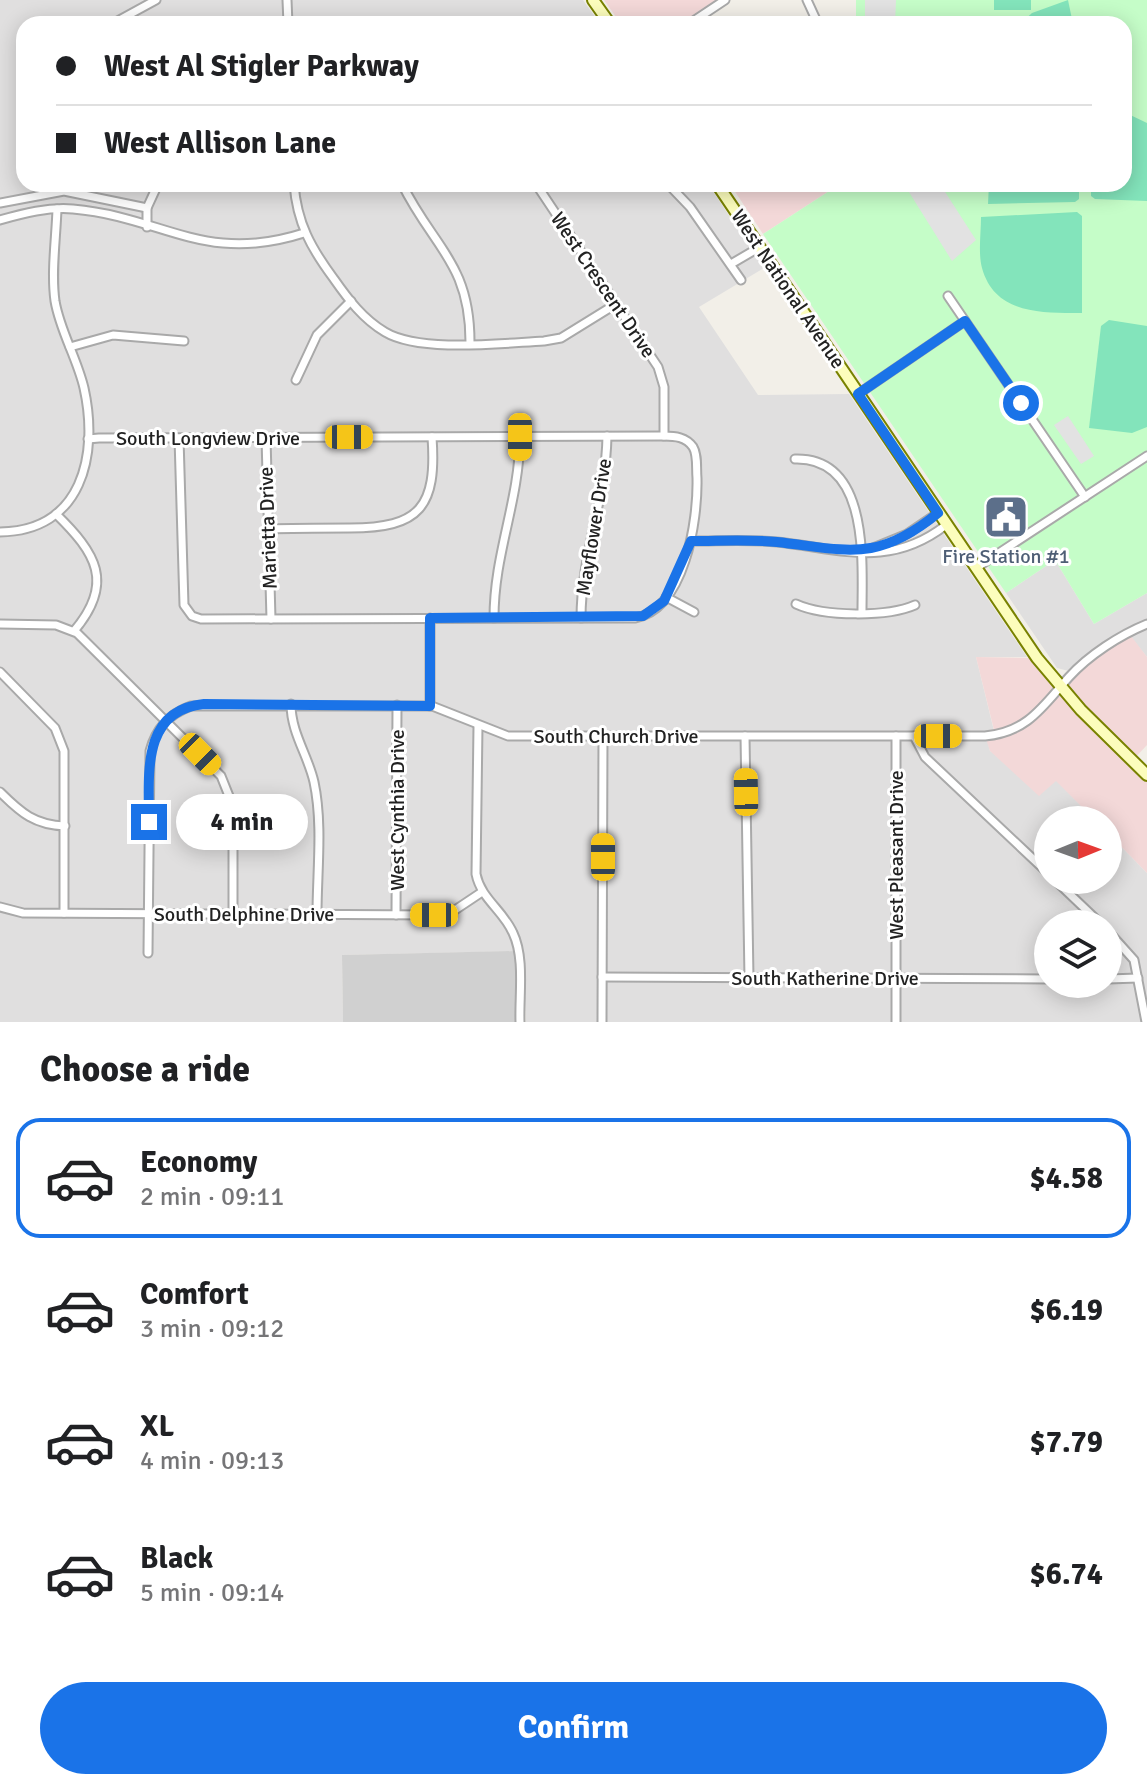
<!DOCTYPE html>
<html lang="en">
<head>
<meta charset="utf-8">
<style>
  :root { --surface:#fff; --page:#f2f2f2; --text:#202124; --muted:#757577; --line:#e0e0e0; --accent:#1a73e8 }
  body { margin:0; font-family:Signika,sans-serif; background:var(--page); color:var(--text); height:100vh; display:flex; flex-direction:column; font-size:30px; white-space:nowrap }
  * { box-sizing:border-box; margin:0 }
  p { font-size:26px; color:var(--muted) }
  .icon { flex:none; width:44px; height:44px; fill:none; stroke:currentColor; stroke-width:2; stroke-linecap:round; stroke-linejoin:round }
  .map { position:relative; height:1022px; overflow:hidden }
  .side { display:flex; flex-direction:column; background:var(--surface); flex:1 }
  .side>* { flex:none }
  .hud { position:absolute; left:16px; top:16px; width:1116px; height:176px; border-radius:24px; box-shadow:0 4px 20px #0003; display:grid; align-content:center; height:176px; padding:0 40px; background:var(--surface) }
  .needle { width:52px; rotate:89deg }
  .buttons { position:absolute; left:1034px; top:806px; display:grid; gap:16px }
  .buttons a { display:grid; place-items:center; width:88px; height:88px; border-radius:50%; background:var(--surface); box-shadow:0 4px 20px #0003; font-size:40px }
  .end { position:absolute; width:36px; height:36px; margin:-18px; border:10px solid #1a73e8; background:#fff; box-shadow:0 0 0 4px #fff }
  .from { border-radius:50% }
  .bubble { position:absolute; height:56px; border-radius:28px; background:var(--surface); box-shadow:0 4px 20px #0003; font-size:26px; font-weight:800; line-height:56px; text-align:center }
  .car { position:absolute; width:24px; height:48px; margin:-24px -12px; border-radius:10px; box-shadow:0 0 6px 2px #0007; background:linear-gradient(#f5c518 24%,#345 0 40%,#f5c518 0 76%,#345 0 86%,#f5c518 0) }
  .hud b { display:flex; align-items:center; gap:28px; height:76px; font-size:30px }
  .hud b+b { border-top:2px solid var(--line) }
  .hud i { width:20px; height:20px; background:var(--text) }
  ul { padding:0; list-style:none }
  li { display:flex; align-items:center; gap:24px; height:120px; margin:0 16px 12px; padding:0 24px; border:4px solid transparent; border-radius:24px }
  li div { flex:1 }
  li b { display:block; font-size:30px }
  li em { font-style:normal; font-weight:800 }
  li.selected { border-color:var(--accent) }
  li>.icon { width:72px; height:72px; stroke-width:1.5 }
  h2 { padding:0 40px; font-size:36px; line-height:96px }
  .button { display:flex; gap:16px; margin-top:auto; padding:16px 40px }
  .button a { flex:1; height:92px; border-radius:48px; background:var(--accent); color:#fff; font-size:32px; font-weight:800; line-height:92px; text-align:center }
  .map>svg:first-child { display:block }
</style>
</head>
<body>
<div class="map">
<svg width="1147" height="1022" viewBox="0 0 1147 1022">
  <rect width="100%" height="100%" fill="#f2efe8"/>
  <g fill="#e0dfdf" fill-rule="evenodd">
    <path d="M0 0H583L600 24H24V184H708L764 268 699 307 758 395 849 394 1027 657H976L994 731 985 732 990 751 1056 780 1095 820H1048V880H1108V833L1147 873V1022H526L523 951 342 955 343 1022H0ZM1048 924H1108V984H1048Z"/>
    <polygon points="1055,560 1094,624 1147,593 1147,657 1126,631 1069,671 1057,668 1006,593"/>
  </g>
  <g fill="#f3d8d8">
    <polygon points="604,0 720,0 696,16 701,24 621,24"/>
    <polygon points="730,184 840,184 763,234"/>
    <polygon points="1128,632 1147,657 1147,745 1132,761 1147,775 1147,873 1108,833 1108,820 1095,820 1056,781 1039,796 990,751 985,736 995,734 976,657 1037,658 1061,688 1067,679"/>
  </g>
  <polygon fill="#d0d0d0" points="515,951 517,1022 343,1022 342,955"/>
  <polygon fill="#c5fdc8" points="856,0 1147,0 1147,593 1094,624 1055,560 1006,593 763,234 840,184 1124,184 1124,24 856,24"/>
  <g fill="#83e4bb">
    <rect x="994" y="0" width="37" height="10"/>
    <polygon points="1068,0 1073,24 1020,24 1032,13"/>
    <polygon points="1124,112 1147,123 1147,201 1095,199 1091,196 1091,184 1124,184"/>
    <polygon points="989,184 1079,184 1079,199 1075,202 988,204"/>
    <path d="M1077 212 1082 216V313C1043 313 995 315 982 268 978 253 981 233 981 217Z"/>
    <polygon points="1109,320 1147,326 1147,427 1132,433 1089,428 1101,326"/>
  </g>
  <g fill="#e2e2e2">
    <polygon points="865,0 896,0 895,24 865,24"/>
    <polygon points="904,184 940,184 976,240 952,261"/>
    <polygon points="1068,416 1094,456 1081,464 1054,425"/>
  </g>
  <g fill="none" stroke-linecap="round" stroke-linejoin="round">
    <g stroke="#a9a9a9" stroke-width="11">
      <g id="street">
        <polyline points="287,0 288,24"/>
        <polyline points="807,0 818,24"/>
        <polyline points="112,24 156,0"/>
        <polyline points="689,24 725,0"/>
        <path d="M294 184C297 223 311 248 334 279 348 299 363 319 385 332 420 353 503 343 544 341L561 338 616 304"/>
        <path d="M402 184C433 247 470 263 470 342"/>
        <polyline points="536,184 658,367 664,387 664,436"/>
        <polyline points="668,184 690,207 741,280"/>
        <polyline points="0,203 64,191 147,208"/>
        <path d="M0 220C24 213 48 207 73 209 164 217 204 265 304 233"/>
        <polyline points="147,227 147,208 158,184"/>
        <polyline points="731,264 760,247"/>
        <polyline points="948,296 1085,497"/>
        <polyline points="70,347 113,335 184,341"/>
        <polyline points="296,380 317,335 351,301"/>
        <polyline points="858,394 965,321"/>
        <polyline points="266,438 271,619"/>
        <path d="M88 439 99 438 664 436C675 436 686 437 693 447 698 455 696 468 697 478 698 520 685 609 635 618L201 619 192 616 184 605 179 438"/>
        <path d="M795 459C870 457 862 562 862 612"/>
        <path d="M56 514C96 553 115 583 74 631"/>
        <path d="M268 529C295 528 323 528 350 528 420 528 437 507 432 437"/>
        <path d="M0 532C82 531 99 455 84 388 77 358 60 331 55 301 51 272 56 239 57 209"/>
        <path d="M691 541C720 541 749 539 777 542 842 549 889 569 946 525"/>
        <polyline points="863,552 907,534 938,513"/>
        <polyline points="976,568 1147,456"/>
        <polyline points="666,597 694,612"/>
        <path d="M796 604C824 617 888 617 915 605"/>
        <polyline points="430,618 430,706"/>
        <path d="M494 618C494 553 519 503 520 437"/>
        <path d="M581 618C581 556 606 499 607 436"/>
        <polyline points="0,624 56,625 77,633 221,776 233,806 233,914"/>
        <polyline points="0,672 55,728 64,751 64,913"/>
        <path d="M291 704C291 733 308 755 314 782 323 824 317 872 317 914"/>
        <path d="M478 726 476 874C481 899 503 910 513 933 525 958 519 995 520 1022"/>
        <polyline points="745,736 749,978"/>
        <polyline points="914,736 925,757 1048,873"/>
        <path d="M0 792C21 813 35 825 65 826"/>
        <polyline points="1055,880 1101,924"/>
        <polyline points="0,907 23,913 434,915 455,910 482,892"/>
        <polyline points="396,915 397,705"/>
        <polyline points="1108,931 1134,960 1146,1022"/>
        <path d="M148 953 150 751C156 728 169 714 191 706H432L508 736H985C1028 732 1043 706 1069 677 1089 655 1120 635 1147 624"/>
        <polyline points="602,977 1048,979"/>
        <polyline points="1108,979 1138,978"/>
        <polyline points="602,1022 603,736"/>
        <polyline points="896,1022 896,736"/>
      </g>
    </g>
    <g stroke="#798200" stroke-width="14">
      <g id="secondary">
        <polyline points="593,0 610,24"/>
        <polyline points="717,184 1037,658 1081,710 1147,775"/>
      </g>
    </g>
    <use href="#street" stroke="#fff" stroke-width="7"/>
    <use href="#secondary" stroke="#fcfdbc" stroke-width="10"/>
  </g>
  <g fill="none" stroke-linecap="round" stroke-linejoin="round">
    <path stroke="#1a73e8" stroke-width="10" d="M149 822C149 775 141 710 204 704L430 706V618L643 616 664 601 691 541C720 541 749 539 777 542 848 550 877 563 938 513L858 394 965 321 1021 403"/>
  </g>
  <defs>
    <g id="civic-square" transform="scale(2.3)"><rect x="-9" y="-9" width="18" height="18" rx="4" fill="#5c6f8a" stroke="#fff"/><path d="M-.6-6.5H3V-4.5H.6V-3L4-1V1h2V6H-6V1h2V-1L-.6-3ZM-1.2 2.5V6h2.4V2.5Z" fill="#fff"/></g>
  </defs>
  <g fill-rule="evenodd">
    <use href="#civic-square" x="1006" y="517"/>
  </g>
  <g text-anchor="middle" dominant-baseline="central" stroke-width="6" stroke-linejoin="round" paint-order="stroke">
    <g font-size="20" fill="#222" stroke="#fff">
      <text transform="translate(603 285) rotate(56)">West Crescent Drive</text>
      <text transform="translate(788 289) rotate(56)">West National Avenue</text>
      <text x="208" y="438">South Longview Drive</text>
      <text transform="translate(594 527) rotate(-81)">Mayflower Drive</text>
      <text transform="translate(268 528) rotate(-92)">Marietta Drive</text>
      <text x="616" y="736">South Church Drive</text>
      <text transform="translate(397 810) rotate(-90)">West Cynthia Drive</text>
      <text transform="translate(896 855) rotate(-90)">West Pleasant Drive</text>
      <text x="244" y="914">South Delphine Drive</text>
      <text x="825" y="978">South Katherine Drive</text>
    </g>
    <g font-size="20" fill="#4e5e75" stroke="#fff">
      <text x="1006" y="556">Fire Station #1</text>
    </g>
  </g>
</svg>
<div class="buttons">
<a><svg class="needle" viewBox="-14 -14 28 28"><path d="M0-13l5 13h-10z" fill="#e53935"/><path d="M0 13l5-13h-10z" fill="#757577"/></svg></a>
<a><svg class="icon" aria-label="layers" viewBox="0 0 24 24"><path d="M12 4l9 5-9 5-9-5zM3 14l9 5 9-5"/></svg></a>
</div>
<i class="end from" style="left:1021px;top:403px"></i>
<i class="end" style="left:149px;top:822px"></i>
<div class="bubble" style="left:176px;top:794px;width:132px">4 min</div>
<i class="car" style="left:349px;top:437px;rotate:90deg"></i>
<i class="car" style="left:520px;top:437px;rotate:180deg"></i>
<i class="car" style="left:938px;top:736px;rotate:90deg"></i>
<i class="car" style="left:200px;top:754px;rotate:135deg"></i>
<i class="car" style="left:746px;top:792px;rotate:359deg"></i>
<i class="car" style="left:603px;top:857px;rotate:0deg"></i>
<i class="car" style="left:434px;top:915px;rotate:270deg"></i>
<div class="hud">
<b><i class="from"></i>West Al Stigler Parkway</b>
<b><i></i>West Allison Lane</b>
</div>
</div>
<section class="side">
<h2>Choose a ride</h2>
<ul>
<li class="selected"><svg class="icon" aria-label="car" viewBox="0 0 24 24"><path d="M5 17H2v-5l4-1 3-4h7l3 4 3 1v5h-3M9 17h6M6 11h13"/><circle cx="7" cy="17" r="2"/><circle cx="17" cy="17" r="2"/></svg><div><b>Economy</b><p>2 min · 09:11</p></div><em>$4.58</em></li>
<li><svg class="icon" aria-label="car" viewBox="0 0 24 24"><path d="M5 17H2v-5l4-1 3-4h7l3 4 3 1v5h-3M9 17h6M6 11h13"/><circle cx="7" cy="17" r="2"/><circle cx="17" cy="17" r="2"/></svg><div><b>Comfort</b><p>3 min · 09:12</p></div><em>$6.19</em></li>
<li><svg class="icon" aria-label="car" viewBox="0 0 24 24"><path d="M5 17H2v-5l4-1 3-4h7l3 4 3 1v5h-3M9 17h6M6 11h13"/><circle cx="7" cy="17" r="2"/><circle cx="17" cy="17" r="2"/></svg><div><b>XL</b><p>4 min · 09:13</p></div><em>$7.79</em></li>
<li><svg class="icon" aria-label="car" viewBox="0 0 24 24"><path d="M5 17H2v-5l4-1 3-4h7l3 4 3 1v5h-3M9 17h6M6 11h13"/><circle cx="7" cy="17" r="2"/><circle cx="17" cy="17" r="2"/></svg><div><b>Black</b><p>5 min · 09:14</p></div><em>$6.74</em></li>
</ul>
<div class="button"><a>Confirm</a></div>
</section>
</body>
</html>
